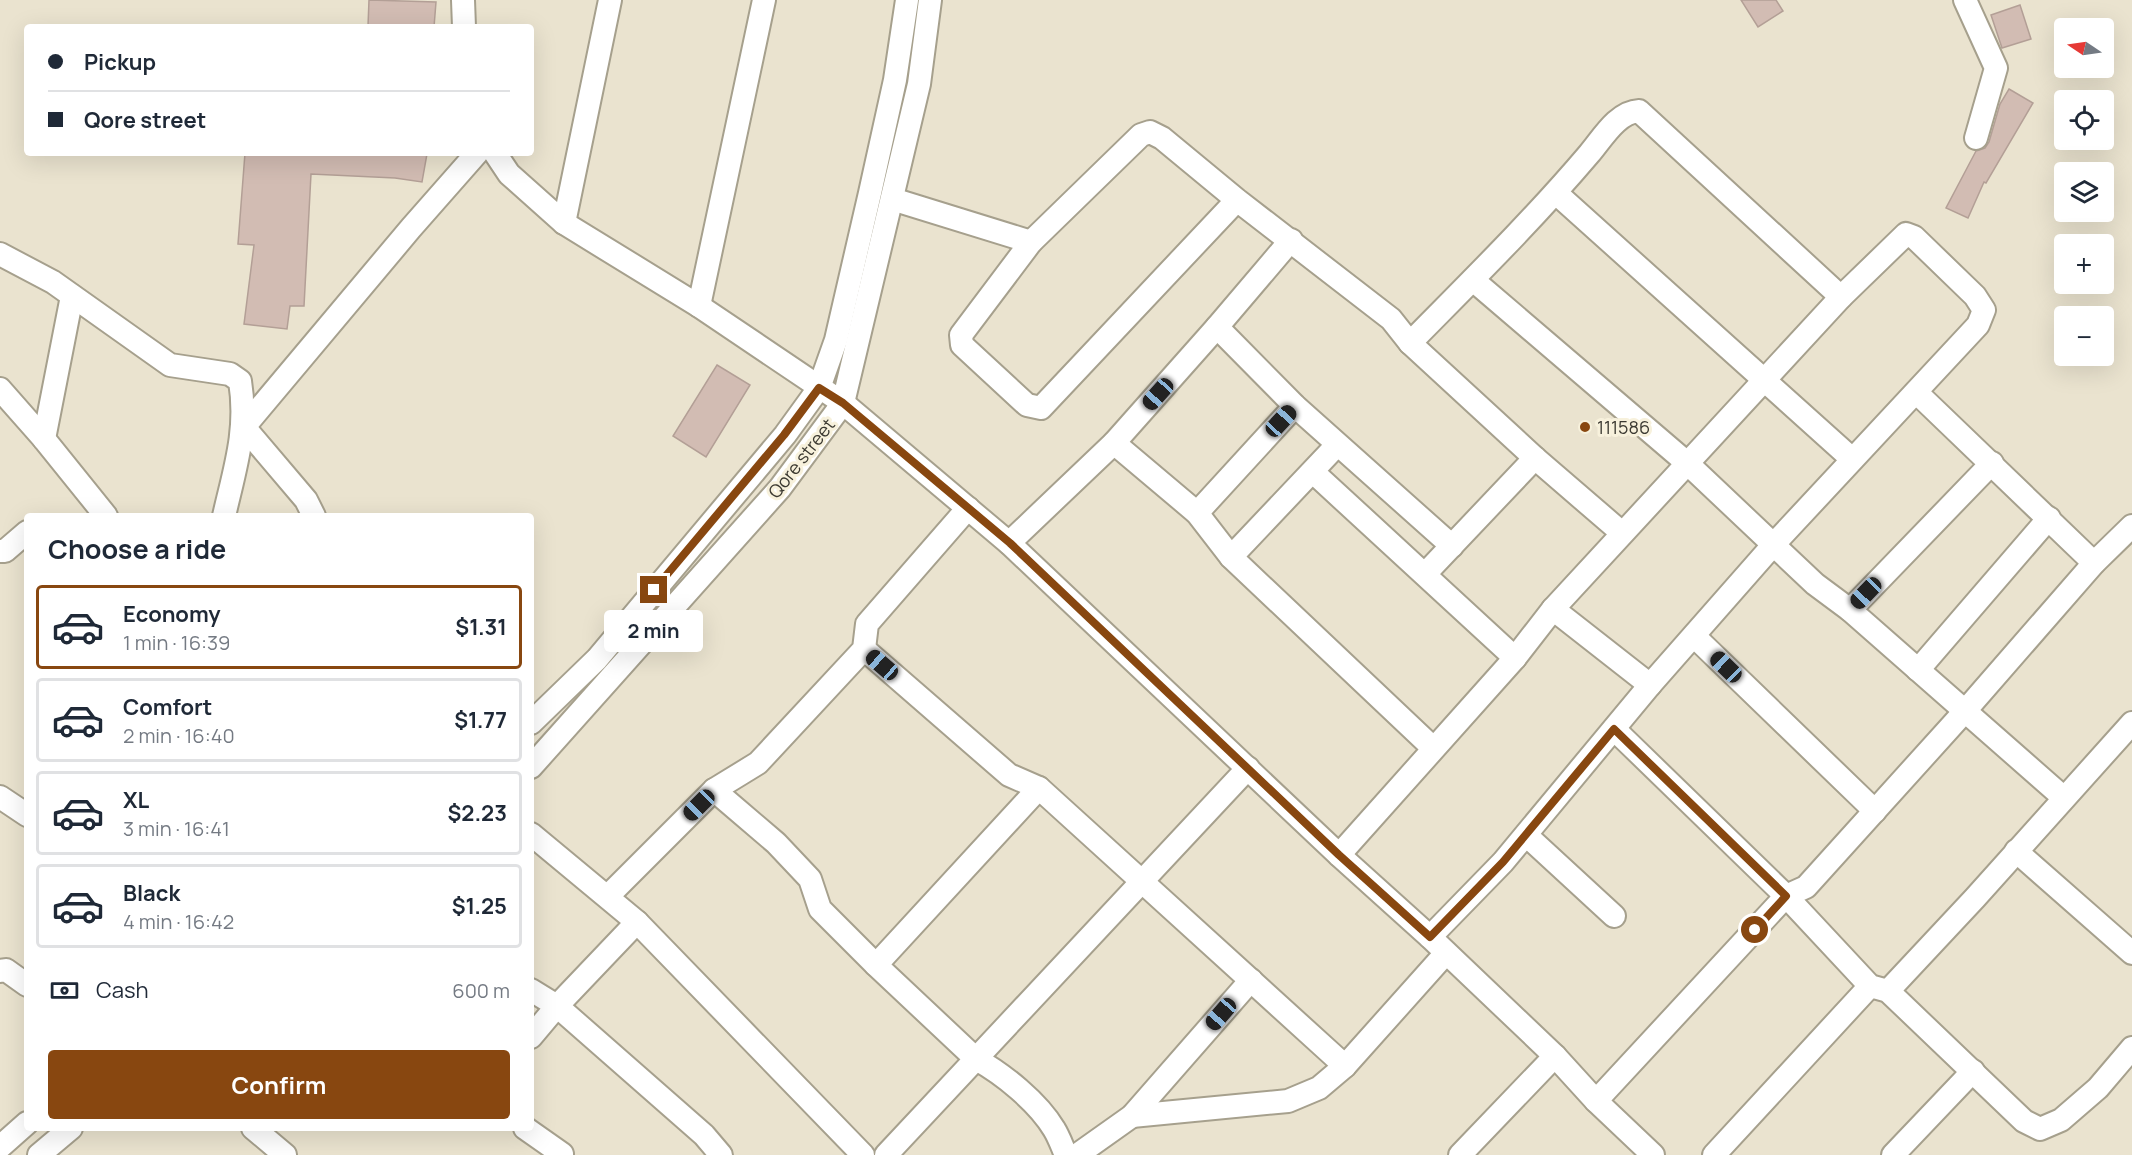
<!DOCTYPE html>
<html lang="en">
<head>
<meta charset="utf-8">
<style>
  :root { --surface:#fff; --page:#f2f2f3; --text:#1f2937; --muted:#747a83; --line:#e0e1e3; --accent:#884710 }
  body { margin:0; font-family:Manrope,sans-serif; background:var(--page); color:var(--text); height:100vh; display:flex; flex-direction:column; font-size:22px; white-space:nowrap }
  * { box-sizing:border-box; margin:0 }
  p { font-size:20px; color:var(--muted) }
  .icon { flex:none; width:33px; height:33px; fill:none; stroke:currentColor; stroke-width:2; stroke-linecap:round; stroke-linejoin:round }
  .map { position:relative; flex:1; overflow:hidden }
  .sheet { position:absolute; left:24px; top:513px; width:510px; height:618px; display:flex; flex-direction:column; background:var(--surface); border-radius:6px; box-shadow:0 6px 24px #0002 }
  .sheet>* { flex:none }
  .guide { position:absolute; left:24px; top:24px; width:510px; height:132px; border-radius:6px; box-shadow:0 6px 24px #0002; display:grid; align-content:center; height:132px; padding:0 24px; background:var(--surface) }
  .needle { width:39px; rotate:283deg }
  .buttons { position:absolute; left:2054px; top:18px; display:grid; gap:12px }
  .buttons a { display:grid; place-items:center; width:60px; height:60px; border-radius:6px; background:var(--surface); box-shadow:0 6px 24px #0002; font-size:30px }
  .end { position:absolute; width:27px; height:27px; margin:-14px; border:8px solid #884710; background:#fff; box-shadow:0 0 0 3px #fff }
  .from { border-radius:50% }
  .bubble { position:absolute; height:42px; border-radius:6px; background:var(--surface); box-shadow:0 6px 24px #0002; font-size:20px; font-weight:700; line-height:42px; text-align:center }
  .car { position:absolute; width:18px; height:36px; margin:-18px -9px; border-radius:8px; box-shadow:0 0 4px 2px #0007; background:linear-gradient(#222 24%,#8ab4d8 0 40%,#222 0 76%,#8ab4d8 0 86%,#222 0) }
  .guide b { display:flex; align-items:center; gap:21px; height:57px; font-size:22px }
  .guide b+b { border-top:2px solid var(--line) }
  .guide i { width:15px; height:15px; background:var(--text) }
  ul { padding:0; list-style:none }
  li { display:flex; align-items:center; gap:18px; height:84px; margin:0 12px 9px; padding:0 12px; border:3px solid var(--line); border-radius:6px }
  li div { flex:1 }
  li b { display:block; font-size:22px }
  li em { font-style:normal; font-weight:700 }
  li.selected { border-color:var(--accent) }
  li>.icon { width:54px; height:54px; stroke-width:1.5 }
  h2 { padding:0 24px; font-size:27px; line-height:72px }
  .pay { display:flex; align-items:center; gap:15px; height:66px; padding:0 24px; font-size:22px }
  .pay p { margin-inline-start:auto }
  .button { display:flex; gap:12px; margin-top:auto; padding:12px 24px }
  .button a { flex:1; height:69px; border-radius:6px; background:var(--accent); color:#fff; font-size:24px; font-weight:700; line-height:69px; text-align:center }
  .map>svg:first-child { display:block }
</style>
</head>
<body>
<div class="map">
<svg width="2132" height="1155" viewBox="0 0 2132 1155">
  <rect width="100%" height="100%" fill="#eae3cf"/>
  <g fill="#d2bcb3" stroke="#b39f96" stroke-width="1.5">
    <polygon points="369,0 436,2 434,27 368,26"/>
    <polygon points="1741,0 1776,0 1783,11 1758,27"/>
    <polygon points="2020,5 2031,39 2002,48 1991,15"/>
    <polygon points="2009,89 2033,103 1986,183 1984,182 1968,218 1946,208 1976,151 1985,148 1989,142 2000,104"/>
    <polygon points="245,153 417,153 427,154 422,182 395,178 311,174 304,306 290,306 287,329 244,324 254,245 238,244"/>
    <polygon points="717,365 750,385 706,457 673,436"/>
  </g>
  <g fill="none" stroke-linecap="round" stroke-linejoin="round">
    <g stroke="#a6a08d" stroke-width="26">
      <g id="minor">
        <polyline points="463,0 464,27"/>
        <polyline points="1965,0 1996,68 1976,138"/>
        <polyline points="495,153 509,174 564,223 699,306 843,403 1009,543 1339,855 1430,937 1555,1056 1596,1101 1653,1155"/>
        <polyline points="1556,193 1852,459"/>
        <polyline points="892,199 1031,242"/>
        <polyline points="1237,200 1041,408 1027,405 962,345 961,335 1031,242 1141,135 1150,132 1162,138 1237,200 1391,319 1410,343 1535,458 1622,533"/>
        <polyline points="564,223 610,0"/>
        <path d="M0 254 53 282 170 365 230 374 240 381C248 430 235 468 224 516"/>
        <polyline points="1473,280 1687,463 1815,584 1850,610 2064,798"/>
        <polyline points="699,306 764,0"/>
        <polyline points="1217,327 1295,406 1452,546"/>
        <path d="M1410 343C1471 281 1533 220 1589 154 1602 139 1617 112 1639 111L1841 297"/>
        <polyline points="0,389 44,439 106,516"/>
        <polyline points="1916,392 2094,563"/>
        <polyline points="244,427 411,228 477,153"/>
        <polyline points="244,427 306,500 314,516"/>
        <polyline points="44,439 72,296"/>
        <polyline points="1114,443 1197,513 1231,557 1433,748"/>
        <polyline points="1313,472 1515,658"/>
        <polyline points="1197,513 1295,406"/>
        <polyline points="1009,543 1114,443 1217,327 1291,240"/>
        <polyline points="0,551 5,551 27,532"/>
        <polyline points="1231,557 1337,445"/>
        <polyline points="1425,574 1535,458"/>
        <polyline points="1553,609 1650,685"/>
        <polyline points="1850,610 1992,463"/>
        <polyline points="1694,636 1875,811"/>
        <polyline points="864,649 1009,775 1039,788 1345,1066"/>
        <polyline points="1918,670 2049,518"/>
        <polyline points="531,723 597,659 785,435 819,388 836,340 870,193 895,80 907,0"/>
        <polyline points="1614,729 1786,896 1870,986 1888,991 2024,1121 2040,1129 2061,1120 2098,1088 2132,1048"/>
        <polyline points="531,767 780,488 843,403 919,84 930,0"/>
        <path d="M714 790 776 843 810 879 820 909 876 965 976 1059C1003 1074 1038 1102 1054 1129 1059 1137 1062 1146 1066 1155"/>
        <polyline points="0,797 27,815"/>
        <polyline points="531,834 637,922 863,1155"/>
        <polyline points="1526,835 1614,916"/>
        <polyline points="2016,851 2132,953"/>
        <polyline points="1339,855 1515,658 1553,609 1841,297 1906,234 1914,237 1975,296 1984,310 1978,325 1774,544 1650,685 1503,862 1430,937"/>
        <polyline points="608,896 714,790 758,763 864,649 867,624 968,508"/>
        <polyline points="876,965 1039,788"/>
        <polyline points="0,971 6,970 27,985"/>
        <polyline points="531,990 557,1006 704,1135 721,1155"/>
        <polyline points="1888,991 1975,898 2132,723"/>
        <polyline points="531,1037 557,1006 637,922"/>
        <polyline points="1596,1101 1786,896 1806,887 1965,711 2094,563 2132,526"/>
        <polyline points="1132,1116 1288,1101 1319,1088 1345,1066 1446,953"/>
        <polyline points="253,1128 285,1155"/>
        <polyline points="525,1128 562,1154"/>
        <polyline points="0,1147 27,1123"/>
        <polyline points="39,1155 71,1128"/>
        <polyline points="886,1155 1248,768"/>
        <polyline points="1077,1155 1132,1116 1251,980"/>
        <polyline points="1460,1155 1555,1056"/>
        <polyline points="1714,1155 1870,986"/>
        <polyline points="1893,1155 1973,1071"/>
      </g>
    </g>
    <use href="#minor" stroke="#fff" stroke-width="22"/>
  </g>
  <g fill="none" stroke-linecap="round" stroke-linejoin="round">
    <polyline stroke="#884710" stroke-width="8" points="654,590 784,435 819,388 843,403 1010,543 1339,855 1430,937 1503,862 1614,729 1786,896 1755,930"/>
  </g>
  <circle fill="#884710" stroke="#f7f1dc" stroke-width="2" cx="1585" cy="427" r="6"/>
  <g text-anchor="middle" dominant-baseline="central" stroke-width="6" stroke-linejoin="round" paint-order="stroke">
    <g font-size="18" fill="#3c3a32" stroke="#f7f1dc" text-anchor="start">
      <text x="1597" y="427">111586</text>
    </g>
    <g font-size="18" fill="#3c3a32" stroke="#f7f1dc">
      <text transform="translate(801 458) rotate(-52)">Qore street</text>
    </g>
  </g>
</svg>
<div class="buttons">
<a><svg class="needle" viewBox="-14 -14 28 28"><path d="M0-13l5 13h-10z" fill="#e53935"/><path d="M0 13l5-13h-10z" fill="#747a83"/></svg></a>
<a><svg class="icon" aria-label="locate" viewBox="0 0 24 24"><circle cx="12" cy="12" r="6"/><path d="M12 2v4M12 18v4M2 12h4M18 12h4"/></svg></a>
<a><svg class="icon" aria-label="layers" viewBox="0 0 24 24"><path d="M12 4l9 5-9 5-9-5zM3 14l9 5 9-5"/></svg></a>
<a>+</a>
<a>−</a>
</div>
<i class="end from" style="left:1755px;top:930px"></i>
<i class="end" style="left:654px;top:590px"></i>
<div class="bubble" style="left:604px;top:610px;width:99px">2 min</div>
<i class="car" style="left:1158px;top:394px;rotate:222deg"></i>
<i class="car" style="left:1281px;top:421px;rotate:43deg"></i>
<i class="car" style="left:1866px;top:593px;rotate:224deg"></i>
<i class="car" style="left:882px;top:665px;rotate:311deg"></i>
<i class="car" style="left:1726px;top:667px;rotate:314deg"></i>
<i class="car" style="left:699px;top:805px;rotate:225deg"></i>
<i class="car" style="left:1221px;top:1014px;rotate:221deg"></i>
<div class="guide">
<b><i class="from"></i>Pickup</b>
<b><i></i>Qore street</b>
</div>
<section class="sheet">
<h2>Choose a ride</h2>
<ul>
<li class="selected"><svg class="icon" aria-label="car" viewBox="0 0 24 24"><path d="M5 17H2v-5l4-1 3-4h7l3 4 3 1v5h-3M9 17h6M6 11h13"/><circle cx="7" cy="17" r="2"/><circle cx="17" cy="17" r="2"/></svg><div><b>Economy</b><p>1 min · 16:39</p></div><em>$1.31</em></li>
<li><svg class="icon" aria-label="car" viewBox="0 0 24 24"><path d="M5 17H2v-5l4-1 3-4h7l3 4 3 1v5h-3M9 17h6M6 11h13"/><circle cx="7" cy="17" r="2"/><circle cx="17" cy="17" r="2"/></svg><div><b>Comfort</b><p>2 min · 16:40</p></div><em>$1.77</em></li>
<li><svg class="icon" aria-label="car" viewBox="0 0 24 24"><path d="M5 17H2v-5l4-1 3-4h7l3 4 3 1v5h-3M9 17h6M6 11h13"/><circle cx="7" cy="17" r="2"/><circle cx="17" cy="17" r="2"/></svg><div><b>XL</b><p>3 min · 16:41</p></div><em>$2.23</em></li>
<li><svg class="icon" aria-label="car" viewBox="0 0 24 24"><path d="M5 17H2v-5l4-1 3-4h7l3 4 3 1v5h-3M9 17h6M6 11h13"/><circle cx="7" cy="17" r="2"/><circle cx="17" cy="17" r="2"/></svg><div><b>Black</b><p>4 min · 16:42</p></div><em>$1.25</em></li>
</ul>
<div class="pay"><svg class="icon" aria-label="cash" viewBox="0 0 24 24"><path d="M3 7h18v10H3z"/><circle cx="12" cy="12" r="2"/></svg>Cash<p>600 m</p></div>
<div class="button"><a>Confirm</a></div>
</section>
</div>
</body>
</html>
